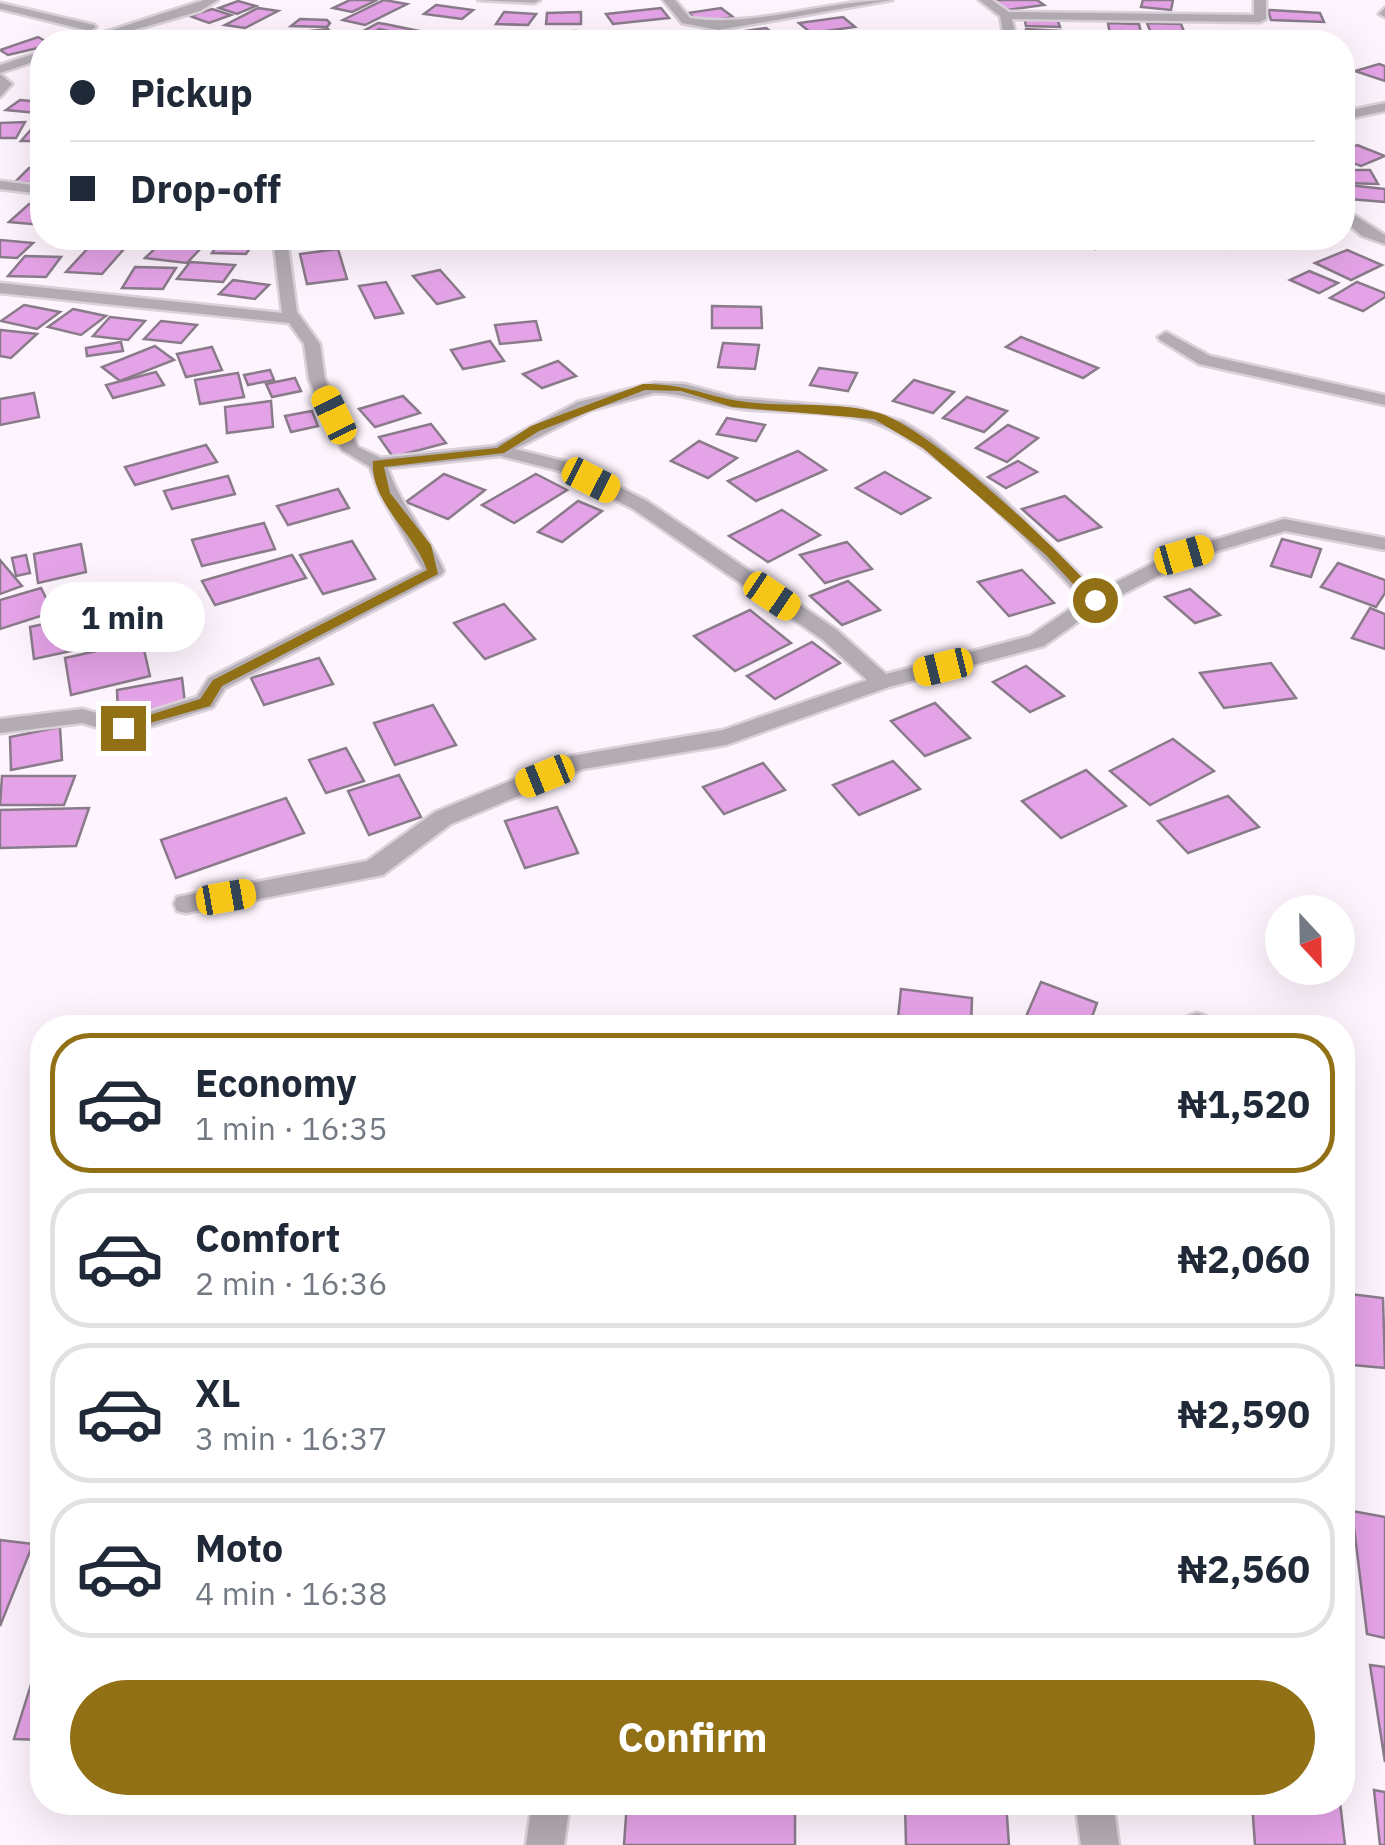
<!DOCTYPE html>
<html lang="en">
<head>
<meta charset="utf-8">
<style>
  :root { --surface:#fff; --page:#f2f2f3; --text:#1f2937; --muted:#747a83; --line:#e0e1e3; --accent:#917016 }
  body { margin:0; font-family:"IBM Plex Sans",sans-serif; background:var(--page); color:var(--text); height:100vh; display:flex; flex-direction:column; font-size:38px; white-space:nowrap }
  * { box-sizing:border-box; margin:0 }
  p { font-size:32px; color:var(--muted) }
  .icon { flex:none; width:55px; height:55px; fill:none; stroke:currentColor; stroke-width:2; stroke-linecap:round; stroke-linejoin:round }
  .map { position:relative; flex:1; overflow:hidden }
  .sheet { position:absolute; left:30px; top:1015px; width:1325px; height:800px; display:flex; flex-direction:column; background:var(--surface); border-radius:40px; box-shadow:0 10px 40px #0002 }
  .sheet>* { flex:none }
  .top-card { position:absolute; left:30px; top:30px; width:1325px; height:220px; border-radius:40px; box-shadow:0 10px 40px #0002; display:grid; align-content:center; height:220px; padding:0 40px; background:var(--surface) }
  .needle { width:65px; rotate:158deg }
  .fabs { position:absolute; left:1265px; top:895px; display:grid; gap:20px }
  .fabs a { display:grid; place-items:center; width:90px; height:90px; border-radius:50%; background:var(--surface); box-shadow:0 10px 40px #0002; font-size:50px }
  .end { position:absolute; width:45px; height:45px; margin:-22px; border:12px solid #917016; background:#fff; box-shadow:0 0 0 5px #fff }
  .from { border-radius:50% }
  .bubble { position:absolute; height:70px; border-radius:35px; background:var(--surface); box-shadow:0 10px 40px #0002; font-size:32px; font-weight:700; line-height:70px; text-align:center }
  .car { position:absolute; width:30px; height:60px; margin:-30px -15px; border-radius:12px; box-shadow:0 0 8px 2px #0007; background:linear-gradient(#f5c518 24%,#345 0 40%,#f5c518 0 76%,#345 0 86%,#f5c518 0) }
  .top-card b { display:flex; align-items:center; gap:35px; height:95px; font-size:38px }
  .top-card b+b { border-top:2px solid var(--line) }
  .top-card i { width:25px; height:25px; background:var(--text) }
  ul { padding:18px 0 0; list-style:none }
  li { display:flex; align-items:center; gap:30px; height:140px; margin:0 20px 15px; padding:0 20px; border:5px solid var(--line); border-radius:40px }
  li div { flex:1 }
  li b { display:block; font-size:38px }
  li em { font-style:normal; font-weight:700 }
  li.on { border-color:var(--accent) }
  li>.icon { width:90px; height:90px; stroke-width:1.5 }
  .cta { display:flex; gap:20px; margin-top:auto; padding:20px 40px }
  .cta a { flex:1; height:115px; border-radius:60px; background:var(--accent); color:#fff; font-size:40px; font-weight:700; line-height:115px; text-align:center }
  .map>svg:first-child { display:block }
</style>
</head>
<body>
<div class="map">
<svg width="1385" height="1845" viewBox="0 0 1385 1845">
  <rect width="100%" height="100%" fill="#fef4fd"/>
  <g fill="#e5a3e7" stroke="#8a7b8a" stroke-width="2.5">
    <polygon points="350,0 370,0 375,1 352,12 333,8"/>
    <polygon points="384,0 407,4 365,25 343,20"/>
    <polygon points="991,0 1037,0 1044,5 1007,10"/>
    <polygon points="1143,0 1173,0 1171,10 1141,7"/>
    <polygon points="238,1 256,6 237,14 219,8"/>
    <polygon points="436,5 473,10 462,19 424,14"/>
    <polygon points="258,8 278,11 245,28 225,25"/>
    <polygon points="661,8 669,18 613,24 606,14"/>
    <polygon points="721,8 733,17 700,23 688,13"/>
    <polygon points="212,9 231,15 209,23 190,16"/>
    <polygon points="1268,10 1320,13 1324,22 1271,20"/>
    <polygon points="504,12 536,14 528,25 496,24"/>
    <polygon points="581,12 581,24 546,24 547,13"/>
    <polygon points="843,17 855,27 811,33 799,23"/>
    <polygon points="1024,17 1057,18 1060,27 1026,26"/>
    <polygon points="300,19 327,20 330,23 327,27 291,26"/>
    <polygon points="378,23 385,24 424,32 415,36 379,29 368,36 358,34"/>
    <polygon points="1108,23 1139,24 1143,42 1111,41"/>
    <polygon points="1147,23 1181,24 1185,34 1151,33"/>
    <polygon points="766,28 781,39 760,42 745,31"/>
    <polygon points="328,29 334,38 295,42 290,33"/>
    <polygon points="1026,29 1061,31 1061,38 1025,35"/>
    <polygon points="576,31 578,39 550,40 548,32"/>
    <polygon points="462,32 511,33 508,42 458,42"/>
    <polygon points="678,32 691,42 652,42 645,38"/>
    <polygon points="731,33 748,42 718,42 710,37"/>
    <polygon points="38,37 47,42 42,47 8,55 0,50"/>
    <polygon points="1379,64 1385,66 1385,81 1355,71"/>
    <polygon points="20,100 42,102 42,109 37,113 6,110"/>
    <polygon points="25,122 16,138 0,138 0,123"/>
    <polygon points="35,125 42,126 42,141 21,141"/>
    <polygon points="1357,145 1385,156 1361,166 1342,159 1342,152"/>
    <polygon points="29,168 42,169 42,184 15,182"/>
    <polygon points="1342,170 1370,170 1378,184 1345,183"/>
    <polygon points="1348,185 1385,189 1385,202 1350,199"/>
    <polygon points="29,204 42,206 42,225 9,222"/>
    <polygon points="1058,238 1110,238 1095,249"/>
    <polygon points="1213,238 1247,238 1256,243 1229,249"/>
    <polygon points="221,239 255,241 246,254 212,253"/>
    <polygon points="0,240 33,243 17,258 0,257"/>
    <polygon points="161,243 202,247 187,263 145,258"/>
    <polygon points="89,247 124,249 102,274 66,272"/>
    <polygon points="338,249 347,279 307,284 300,254"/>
    <polygon points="1347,250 1382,265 1351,280 1315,263"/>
    <polygon points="25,256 61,257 46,277 8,276"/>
    <polygon points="190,262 235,265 223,282 177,279"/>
    <polygon points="135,267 176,268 163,289 122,288"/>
    <polygon points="440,270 464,297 437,304 413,276"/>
    <polygon points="1309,271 1338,283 1319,293 1290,280"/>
    <polygon points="233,280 269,285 255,299 219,294"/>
    <polygon points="386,282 403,313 375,318 359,286"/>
    <polygon points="1357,282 1385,293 1385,297 1363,311 1330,298"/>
    <polygon points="24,305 60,312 37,329 1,321"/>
    <polygon points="712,306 761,307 762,328 712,328"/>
    <polygon points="73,309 106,316 81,335 48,327"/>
    <polygon points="110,317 145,321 128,340 93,336"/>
    <polygon points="161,321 197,325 181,343 144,339"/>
    <polygon points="536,321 541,340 500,344 495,325"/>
    <polygon points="0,330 1,330 37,334 11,358 0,356"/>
    <polygon points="1021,337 1098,368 1083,378 1006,347"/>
    <polygon points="490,341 504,361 463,369 451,350"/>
    <polygon points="121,342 123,351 87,356 86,348"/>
    <polygon points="723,343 759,345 755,369 718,367"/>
    <polygon points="155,346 174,360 120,381 102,367"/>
    <polygon points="212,347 222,370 186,377 177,354"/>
    <polygon points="558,361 576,376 542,388 523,374"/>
    <polygon points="819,368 857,373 848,391 810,385"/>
    <polygon points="270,370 274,380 248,385 244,375"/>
    <polygon points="156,372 164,385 113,398 106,385"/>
    <polygon points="238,373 244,397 200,404 195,380"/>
    <polygon points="295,378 301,391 272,397 266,384"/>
    <polygon points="914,380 954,392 933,413 893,401"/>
    <polygon points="34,393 39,417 0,425 0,399"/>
    <polygon points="403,396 420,413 375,427 359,409"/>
    <polygon points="967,397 1007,411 984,432 943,418"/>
    <polygon points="271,401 273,427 227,433 225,407"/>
    <polygon points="312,411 318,426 291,432 285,416"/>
    <polygon points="727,418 765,425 756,441 717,434"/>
    <polygon points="431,424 446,443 393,457 379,437"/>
    <polygon points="1008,425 1038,438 1007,462 976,448"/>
    <polygon points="699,441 737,458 708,478 671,461"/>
    <polygon points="206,445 217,462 135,485 125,467"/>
    <polygon points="798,451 826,470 756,501 728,481"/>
    <polygon points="1018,461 1037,472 1006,488 988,477"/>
    <polygon points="885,472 930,498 901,514 856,488"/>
    <polygon points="444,474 485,490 448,519 406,502"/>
    <polygon points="536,474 567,490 514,523 482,505"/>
    <polygon points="228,476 235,494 172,509 164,491"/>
    <polygon points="338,489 349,508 288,525 277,506"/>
    <polygon points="1065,496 1101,527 1058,541 1022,509"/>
    <polygon points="578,501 602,511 562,542 538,532"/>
    <polygon points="782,510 820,535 768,562 729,536"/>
    <polygon points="264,523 275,549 202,566 192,540"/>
    <polygon points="1282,539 1321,549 1311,577 1271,566"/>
    <polygon points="352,541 375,579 323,594 300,555"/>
    <polygon points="847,542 872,569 825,583 800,555"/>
    <polygon points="81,544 86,572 38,583 34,554"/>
    <polygon points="26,555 30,573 16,576 12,558"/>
    <polygon points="292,555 306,578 215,605 202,581"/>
    <polygon points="0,560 22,586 0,594"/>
    <polygon points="1338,563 1385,580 1385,593 1376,607 1321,587"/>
    <polygon points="1022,570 1054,603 1009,616 978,582"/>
    <polygon points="848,581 880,610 842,625 810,596"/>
    <polygon points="41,588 53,612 0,629 0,600"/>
    <polygon points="1190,589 1220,615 1195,623 1165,597"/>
    <polygon points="504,604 535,639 485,659 454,623"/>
    <polygon points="1370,608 1385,614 1385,649 1352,638"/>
    <polygon points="750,610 791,643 735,671 694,636"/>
    <polygon points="89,614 94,646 34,659 30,627"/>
    <polygon points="142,641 150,676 71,695 65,658"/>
    <polygon points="812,642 840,663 775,699 747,676"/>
    <polygon points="319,658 333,684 264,705 251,678"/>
    <polygon points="1271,663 1296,698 1224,708 1200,673"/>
    <polygon points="1026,666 1064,696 1030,712 993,682"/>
    <polygon points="182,678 185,703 118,716 117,690"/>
    <polygon points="935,703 970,738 925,756 891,721"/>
    <polygon points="433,705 456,745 395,765 374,723"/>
    <polygon points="60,727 62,760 11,770 10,737"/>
    <polygon points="1173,739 1214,771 1150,805 1110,771"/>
    <polygon points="346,748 364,781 326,793 309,760"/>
    <polygon points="893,761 920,789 859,815 833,785"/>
    <polygon points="763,763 785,790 724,814 703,787"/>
    <polygon points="1086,770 1126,806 1061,838 1022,801"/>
    <polygon points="399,775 421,817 369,835 348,791"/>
    <polygon points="2,776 75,776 64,805 0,805"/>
    <polygon points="1228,796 1259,827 1188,853 1158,821"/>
    <polygon points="286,798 304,833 176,878 161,840"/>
    <polygon points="557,807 578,853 525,868 505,821"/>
    <polygon points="89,808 76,846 0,848 0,810"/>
    <polygon points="1041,982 1097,1003 1088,1028 1021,1028"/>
    <polygon points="901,989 972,998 971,1028 897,1028"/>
    <polygon points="1342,1293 1383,1298 1385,1368 1342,1364"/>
    <polygon points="1352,1511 1385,1517 1385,1638 1367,1634"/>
    <polygon points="0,1540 33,1544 0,1626"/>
    <polygon points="42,1649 42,1740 14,1739"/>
    <polygon points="1370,1665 1385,1667 1385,1762"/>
    <polygon points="1374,1790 1385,1792 1385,1845 1380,1845"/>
    <polygon points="627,1802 795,1802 795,1845 624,1845"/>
    <polygon points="905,1802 1006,1802 1009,1845 906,1845"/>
    <polygon points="1252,1802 1340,1802 1345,1845 1255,1845"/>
  </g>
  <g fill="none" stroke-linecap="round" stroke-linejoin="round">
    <g stroke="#dbd1da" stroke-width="5">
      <g id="minor">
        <polygon points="204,0 218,0 200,11 92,42 75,42"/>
        <polygon points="478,0 540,0 534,3"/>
        <path d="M663 0H675L690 18C756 28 824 0 892 0L718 30 682 23Z"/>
        <polygon points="979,0 992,0 1009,12 1254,15 1254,0 1266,0 1266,19 1260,22 1012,19 1017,42 1005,42 1000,16"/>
        <polygon points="0,3 94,25 96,27 90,31 0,9"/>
        <polygon points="1385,8 1385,17 1379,14"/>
        <polygon points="42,51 42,59 0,73 0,65"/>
        <polygon points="0,74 12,84 0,97"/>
        <polygon points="1385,103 1385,111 1342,120 1342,112"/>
        <polygon points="0,181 42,186 42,194 0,189"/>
        <polygon points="1342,207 1385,235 1385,244 1362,236 1342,219"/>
        <path d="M273 238H287L297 312 320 344 325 380 358 447 381 458 495 446 578 402 654 383 684 384 736 398 856 408 903 422 931 439 996 492 1097 592 1177 551 1284 519 1385 538V550L1285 531 1191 559 1102 605 1044 646 889 687 726 745 583 769 451 824 383 875 186 913 177 911 174 904 177 897 367 861 435 812 571 756 723 730 867 680 823 640 633 509 560 471 500 456 388 468C400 506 429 535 444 571L441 575 225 688 213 707 123 735 82 723 0 733V719L82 709 123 720 197 697 209 678 423 569 380 494 370 467 342 450 309 380 304 344 289 323 0 293V283L282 313ZM654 393C686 393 712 406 744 409 784 413 827 410 866 420 936 438 1034 547 1083 600L1030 636 886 674 837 630 647 501 572 463 515 449 591 410Z"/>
        <polygon points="1166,332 1210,356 1385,395 1385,405 1199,364 1160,340 1158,337"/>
        <polygon points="1197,1013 1206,1016 1209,1028 1183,1028 1188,1016"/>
        <polygon points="532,1802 570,1802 564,1845 526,1845"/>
        <polygon points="1075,1802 1113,1802 1119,1845 1081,1845"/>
      </g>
    </g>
    <use href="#minor" fill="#b3acb3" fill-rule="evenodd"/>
  </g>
  <path fill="#917016" d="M643 384C683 384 698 393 733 400 780 409 834 400 879 413 932 429 1065 555 1102 600L1091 603 1046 555 923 448 874 419 732 407 681 391 645 390 539 431 504 453 384 467 390 493 431 545 438 574 222 686 210 706 118 732V725L200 699 213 680 427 570C414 532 370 503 373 461L497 448 531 426Z"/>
</svg>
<div class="fabs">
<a><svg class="needle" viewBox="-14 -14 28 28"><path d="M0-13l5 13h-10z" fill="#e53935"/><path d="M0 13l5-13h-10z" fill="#747a83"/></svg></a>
</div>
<i class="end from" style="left:1095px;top:600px"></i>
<i class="end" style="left:123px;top:728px"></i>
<div class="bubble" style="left:40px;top:582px;width:165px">1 min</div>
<i class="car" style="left:334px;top:415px;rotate:334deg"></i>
<i class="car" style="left:591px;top:480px;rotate:117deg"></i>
<i class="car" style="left:1184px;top:555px;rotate:74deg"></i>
<i class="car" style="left:772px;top:596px;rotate:124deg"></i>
<i class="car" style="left:943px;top:667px;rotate:256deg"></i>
<i class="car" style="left:545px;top:776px;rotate:248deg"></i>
<i class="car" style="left:226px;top:897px;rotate:80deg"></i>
<div class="top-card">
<b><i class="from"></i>Pickup</b>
<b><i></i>Drop-off</b>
</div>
<section class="sheet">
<ul>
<li class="on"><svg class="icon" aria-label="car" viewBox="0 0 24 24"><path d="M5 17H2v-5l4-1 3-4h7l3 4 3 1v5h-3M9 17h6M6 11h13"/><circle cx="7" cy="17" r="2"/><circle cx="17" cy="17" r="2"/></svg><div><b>Economy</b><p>1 min · 16:35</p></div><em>₦1,520</em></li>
<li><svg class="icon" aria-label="car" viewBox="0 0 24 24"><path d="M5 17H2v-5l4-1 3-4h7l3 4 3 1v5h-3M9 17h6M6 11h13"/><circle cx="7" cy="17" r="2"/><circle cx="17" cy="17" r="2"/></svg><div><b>Comfort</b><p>2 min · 16:36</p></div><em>₦2,060</em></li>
<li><svg class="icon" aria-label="car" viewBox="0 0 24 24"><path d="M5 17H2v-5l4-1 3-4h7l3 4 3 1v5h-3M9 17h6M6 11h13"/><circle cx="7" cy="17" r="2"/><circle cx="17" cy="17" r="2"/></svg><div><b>XL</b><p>3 min · 16:37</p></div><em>₦2,590</em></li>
<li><svg class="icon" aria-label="car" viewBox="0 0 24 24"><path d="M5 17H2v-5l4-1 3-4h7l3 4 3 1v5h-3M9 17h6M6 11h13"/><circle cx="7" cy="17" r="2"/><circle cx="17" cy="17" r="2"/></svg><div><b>Moto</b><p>4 min · 16:38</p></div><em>₦2,560</em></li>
</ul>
<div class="cta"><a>Confirm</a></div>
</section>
</div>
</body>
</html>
